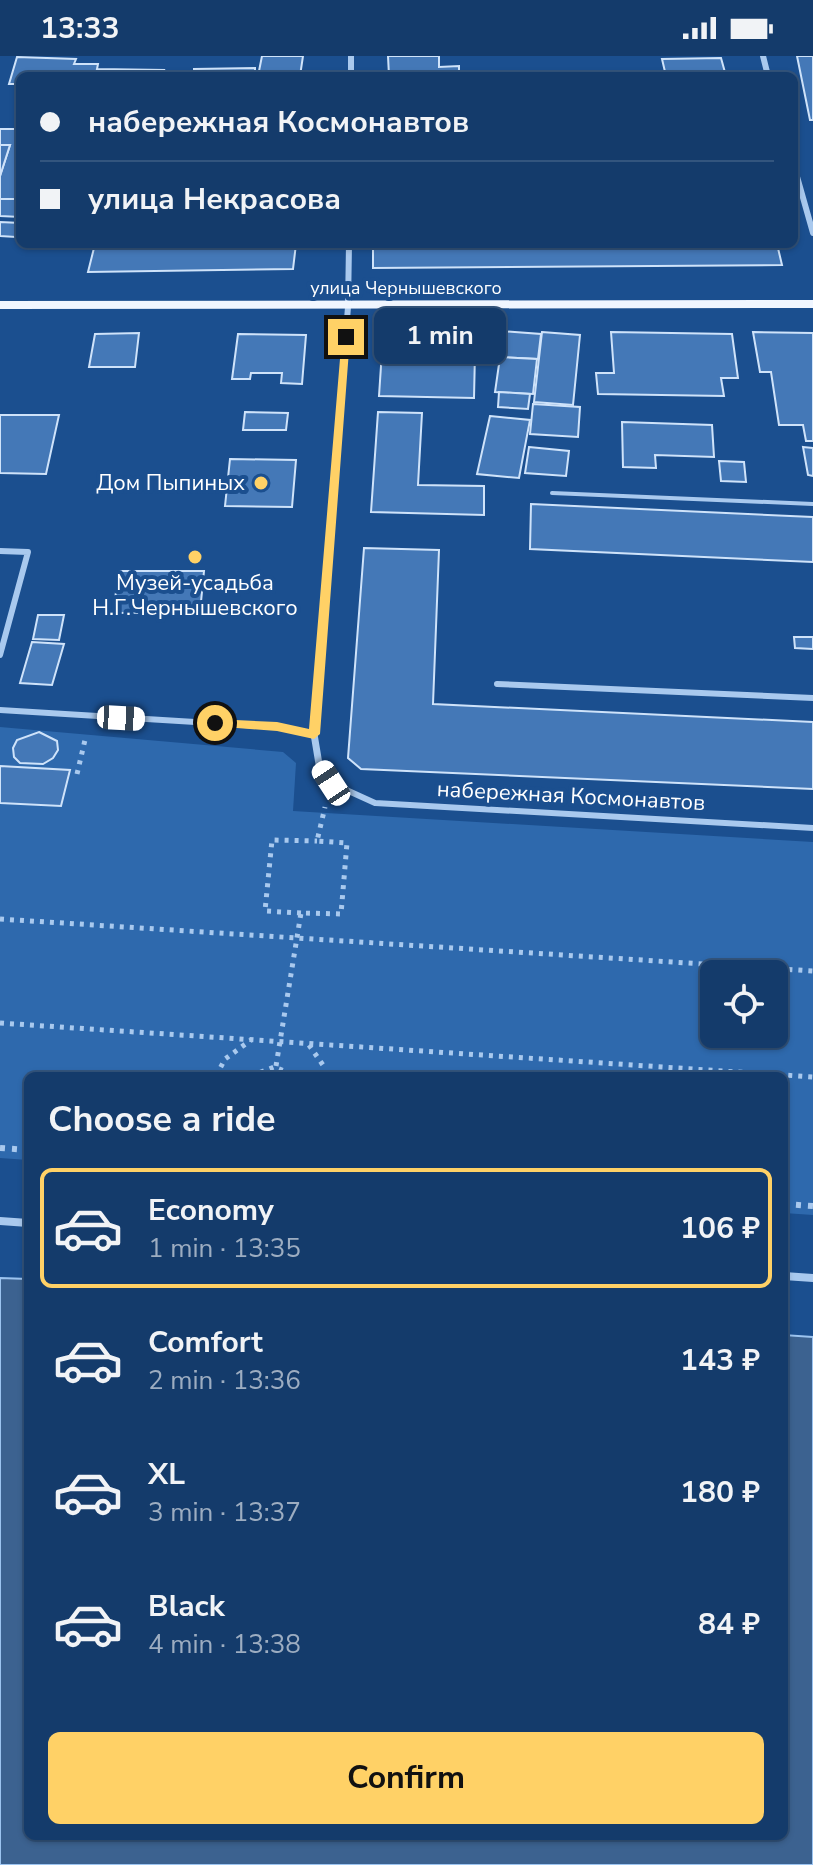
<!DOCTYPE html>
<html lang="en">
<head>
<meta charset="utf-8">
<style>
  :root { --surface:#143b6b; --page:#214673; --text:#f1f3f6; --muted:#9dadc1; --line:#33557e; --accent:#ffd166 }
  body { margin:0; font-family:"Nunito Sans",sans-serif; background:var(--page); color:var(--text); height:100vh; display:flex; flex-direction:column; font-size:30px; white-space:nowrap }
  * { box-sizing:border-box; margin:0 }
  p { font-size:26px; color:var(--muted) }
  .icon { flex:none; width:44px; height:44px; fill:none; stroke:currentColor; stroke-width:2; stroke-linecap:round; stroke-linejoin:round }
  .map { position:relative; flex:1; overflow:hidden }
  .drawer { position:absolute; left:24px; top:1016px; width:764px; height:768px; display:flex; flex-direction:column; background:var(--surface); border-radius:12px; box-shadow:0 2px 6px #0004,0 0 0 2px var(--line) }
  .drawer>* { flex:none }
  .guide { position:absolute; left:16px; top:16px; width:782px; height:176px; border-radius:12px; box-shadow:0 2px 6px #0004,0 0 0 2px var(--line); display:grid; align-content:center; height:176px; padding:0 24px; background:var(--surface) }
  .buttons { position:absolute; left:700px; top:904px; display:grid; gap:16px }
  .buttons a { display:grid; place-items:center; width:88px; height:88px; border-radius:12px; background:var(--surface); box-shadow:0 2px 6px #0004,0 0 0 2px var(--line); font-size:40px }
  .end { position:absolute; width:36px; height:36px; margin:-18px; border:10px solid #ffd166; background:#111; box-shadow:0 0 0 4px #111 }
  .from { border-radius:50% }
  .bubble { position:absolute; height:56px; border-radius:12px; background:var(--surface); box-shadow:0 2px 6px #0004,0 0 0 2px var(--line); font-size:26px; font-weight:700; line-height:56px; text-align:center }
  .car { position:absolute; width:24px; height:48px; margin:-24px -12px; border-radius:10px; box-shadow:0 0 6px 2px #0007; background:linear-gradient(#fff 24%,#345 0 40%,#fff 0 76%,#345 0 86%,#fff 0) }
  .guide b { display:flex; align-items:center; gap:28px; height:76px; font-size:30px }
  .guide b+b { border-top:2px solid var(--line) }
  .guide i { width:20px; height:20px; background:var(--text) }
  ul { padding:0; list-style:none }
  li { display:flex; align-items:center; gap:24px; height:120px; margin:0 16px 12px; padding:0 8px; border:4px solid transparent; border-radius:12px }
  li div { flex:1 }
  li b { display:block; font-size:30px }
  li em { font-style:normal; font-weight:700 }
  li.on { border-color:var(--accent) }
  li>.icon { width:72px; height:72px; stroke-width:1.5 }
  h2 { padding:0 24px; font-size:36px; line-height:96px }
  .action { display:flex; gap:16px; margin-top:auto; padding:16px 24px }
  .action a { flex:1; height:92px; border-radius:12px; background:var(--accent); color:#111; font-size:32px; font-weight:700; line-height:92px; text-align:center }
  .status { display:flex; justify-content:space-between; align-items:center; height:56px; padding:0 40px; background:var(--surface); direction:ltr }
  .status svg { height:22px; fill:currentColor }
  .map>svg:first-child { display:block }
</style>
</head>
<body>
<div class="status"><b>13:33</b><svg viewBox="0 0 49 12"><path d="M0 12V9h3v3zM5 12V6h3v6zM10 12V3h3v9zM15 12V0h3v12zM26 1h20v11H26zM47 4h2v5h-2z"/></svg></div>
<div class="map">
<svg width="813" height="1809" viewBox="0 0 813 1809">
  <rect width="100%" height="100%" fill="#1b4f8f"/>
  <path fill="#2e69ad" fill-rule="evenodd" d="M0 671 283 696 296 707 293 755 813 786V1159L784 1157V1020H28V1104L0 1102ZM714 918H774V978H714Z"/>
  <polygon fill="#3c6290" stroke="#9cc4f0" stroke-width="2" points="0,1222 28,1223 28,1780 784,1780 784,1279 813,1281 813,1809 0,1809"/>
  <g fill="#4478b7" stroke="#cfe3fa" stroke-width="2">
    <polygon points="262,0 303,0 300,20 258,20"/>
    <polygon points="388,0 439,0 439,11 459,10 459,20 389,20"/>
    <polygon points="797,0 813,0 813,64 810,64"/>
    <polygon points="17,1 76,3 74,8 98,8 97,13 164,14 162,20 20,20 20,28 9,28"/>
    <polygon points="721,2 726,20 666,20 662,3"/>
    <polygon points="255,12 255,20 194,20 194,13"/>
    <polygon points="20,63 20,143 0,143 0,120 10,89 0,89 0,73 17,73"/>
    <polygon points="0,89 10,89 0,120"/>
    <polygon points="0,143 20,143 20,161 0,160"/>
    <polygon points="0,166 20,167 16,181 0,180"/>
    <polygon points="95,188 296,188 293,213 88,216"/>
    <polygon points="373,188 777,188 782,209 373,212"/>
    <polygon points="501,275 541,278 538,303 497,301"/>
    <polygon points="542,276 580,279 573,349 534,346"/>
    <polygon points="611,276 732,278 738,322 721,322 724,340 598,338 596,317 614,317"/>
    <polygon points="753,276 813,277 813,385 806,385 803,369 779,369 771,316 760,316"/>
    <polygon points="139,277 135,311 89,311 95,278"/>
    <polygon points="238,278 306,279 302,328 281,327 282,317 251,317 250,323 232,323"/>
    <polygon points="382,295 475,296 474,342 379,340"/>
    <polygon points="500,301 537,303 533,338 495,336"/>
    <polygon points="499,336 530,338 528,353 498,351"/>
    <polygon points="533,348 580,351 578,381 530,378"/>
    <polygon points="245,356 288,357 286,374 243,374"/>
    <polygon points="378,356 422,357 418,429 484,430 484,459 371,456"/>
    <polygon points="0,359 59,359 46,418 0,417"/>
    <polygon points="490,360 530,364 519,422 477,418"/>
    <polygon points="622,366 712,369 714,401 655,399 656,412 623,411"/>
    <polygon points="529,391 569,395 566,420 525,417"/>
    <polygon points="803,391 813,392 813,420 808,419"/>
    <polygon points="230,403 296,404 292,451 225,450"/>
    <polygon points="719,405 744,406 746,426 721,425"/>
    <polygon points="531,448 813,461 813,506 530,493"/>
    <polygon points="364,492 439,494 433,648 813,666 813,733 361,713 348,702"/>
    <polygon points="119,515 204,515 200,556 113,557"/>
    <polygon points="38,559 64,559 59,584 33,583"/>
    <polygon points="794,581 813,581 813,593 795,592"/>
    <polygon points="32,586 64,588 52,629 20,627"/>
    <polygon points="39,676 57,685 58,694 53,702 43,708 20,707 14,701 13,692 17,684"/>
    <polygon points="0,710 70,714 61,750 0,747"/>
  </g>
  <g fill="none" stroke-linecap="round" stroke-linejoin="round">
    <g stroke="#a9c9ee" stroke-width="5" stroke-dasharray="4 6" stroke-linecap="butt">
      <polyline points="77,718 85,684"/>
      <polyline points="301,857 265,855 272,784 317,785"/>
      <polyline points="0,863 813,915"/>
      <polyline points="0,967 813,1021"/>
      <polyline points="309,989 325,1012 325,1020"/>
      <polyline points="276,1010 301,857 341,858 347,787 317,785 325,751"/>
      <polyline points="216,1020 225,1003 251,984"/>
      <polyline points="251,1020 274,1011 297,1020"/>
    </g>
    <g stroke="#a9c9ee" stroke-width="6" stroke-dasharray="5 7" stroke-linecap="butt">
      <polyline points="0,1092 28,1094"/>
      <polyline points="784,1148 813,1150"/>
    </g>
    <polyline stroke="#a9c9ee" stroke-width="4" points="552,437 813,448"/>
    <g stroke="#a9c9ee" stroke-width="6">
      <polyline points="0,495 28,496 0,599"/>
      <polyline points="497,628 813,642"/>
      <polyline points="0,654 277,671 314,678"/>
    </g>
    <polyline stroke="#a9c9ee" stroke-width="6" points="331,727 375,747 813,772"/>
    <g stroke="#a9c9ee" stroke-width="8">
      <polyline points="0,1165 28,1167"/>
      <polyline points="784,1220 813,1222"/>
    </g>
    <g stroke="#a9c9ee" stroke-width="6">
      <polyline points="351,0 351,20"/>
      <polyline points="763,0 768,20"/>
      <polyline points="794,110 813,177"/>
      <polyline points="332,453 348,251 349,188"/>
    </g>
    <polyline stroke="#a9c9ee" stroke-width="7" points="331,727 319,708 314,678 332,451"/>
    <polygon fill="#f0f6ff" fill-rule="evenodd" points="813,244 813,252 0,253 0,245"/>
  </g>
  <polygon fill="#ffd166" points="342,279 350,281 320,678 314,683 277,675 211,670 211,664 215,663 277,666 309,673"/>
  <g fill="#ffd166" stroke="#1b4f8f" stroke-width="3">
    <circle cx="261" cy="427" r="8"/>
    <circle cx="195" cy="501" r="8"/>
  </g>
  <g text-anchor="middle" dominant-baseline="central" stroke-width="8" stroke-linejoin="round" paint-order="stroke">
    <g font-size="18" fill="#fff" stroke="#1b4f8f">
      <text x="406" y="232">улица Чернышевского</text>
    </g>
    <g font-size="22" fill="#fff" stroke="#1b4f8f" text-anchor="end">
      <text x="245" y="427">Дом Пыпиных</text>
      <text x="195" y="527" text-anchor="middle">Музей-усадьба<tspan x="195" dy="25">Н.Г.Чернышевского</tspan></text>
    </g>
    <g font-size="22" fill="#fff" stroke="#1b4f8f">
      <text transform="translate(571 740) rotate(3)">набережная Космонавтов</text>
    </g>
  </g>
</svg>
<div class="buttons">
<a><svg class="icon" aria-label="locate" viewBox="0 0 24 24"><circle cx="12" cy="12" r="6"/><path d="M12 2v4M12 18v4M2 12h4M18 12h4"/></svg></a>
</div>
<i class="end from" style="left:215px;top:667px"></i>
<i class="end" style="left:346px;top:281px"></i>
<div class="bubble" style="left:374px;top:252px;width:132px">1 min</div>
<i class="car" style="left:121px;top:662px;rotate:93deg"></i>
<i class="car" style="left:331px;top:727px;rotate:327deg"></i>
<div class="guide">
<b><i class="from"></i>набережная Космонавтов</b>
<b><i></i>улица Некрасова</b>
</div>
<section class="drawer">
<h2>Choose a ride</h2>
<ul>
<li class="on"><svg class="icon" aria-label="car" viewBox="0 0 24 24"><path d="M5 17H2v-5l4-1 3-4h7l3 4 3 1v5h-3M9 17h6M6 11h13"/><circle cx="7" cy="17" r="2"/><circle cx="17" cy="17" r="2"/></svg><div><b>Economy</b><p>1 min · 13:35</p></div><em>106 ₽</em></li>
<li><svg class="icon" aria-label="car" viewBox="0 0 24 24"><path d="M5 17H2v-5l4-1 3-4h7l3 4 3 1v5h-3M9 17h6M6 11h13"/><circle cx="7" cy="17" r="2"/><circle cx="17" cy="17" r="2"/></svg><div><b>Comfort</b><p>2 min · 13:36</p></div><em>143 ₽</em></li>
<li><svg class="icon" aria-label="car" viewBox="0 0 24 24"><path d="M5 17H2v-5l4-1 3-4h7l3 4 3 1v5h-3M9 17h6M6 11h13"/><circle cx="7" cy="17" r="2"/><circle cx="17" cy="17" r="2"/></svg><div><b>XL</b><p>3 min · 13:37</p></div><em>180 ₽</em></li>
<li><svg class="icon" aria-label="car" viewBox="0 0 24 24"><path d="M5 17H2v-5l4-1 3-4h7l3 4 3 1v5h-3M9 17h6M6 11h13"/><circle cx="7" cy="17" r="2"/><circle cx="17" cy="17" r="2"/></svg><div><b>Black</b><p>4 min · 13:38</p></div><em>84 ₽</em></li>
</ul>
<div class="action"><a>Confirm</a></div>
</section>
</div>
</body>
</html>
